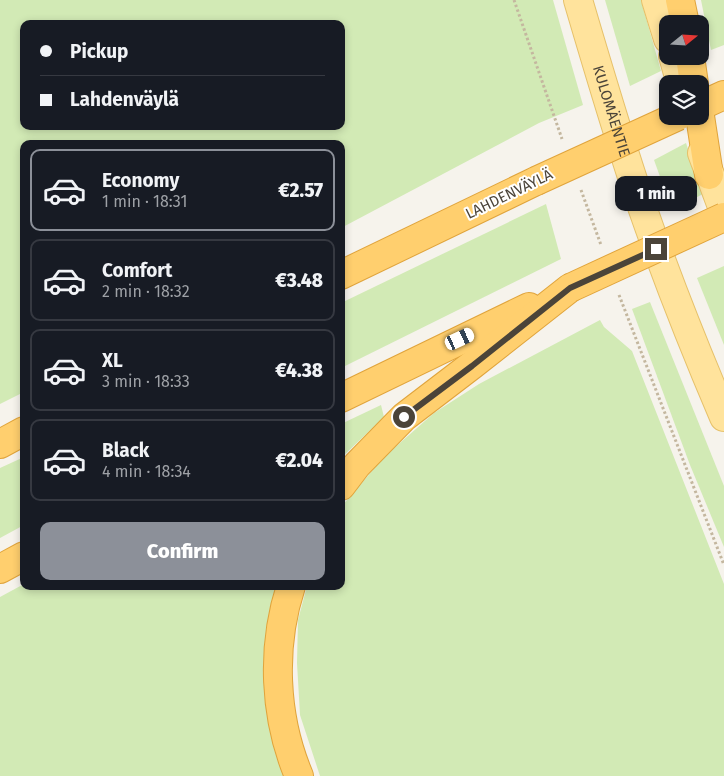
<!DOCTYPE html>
<html lang="en">
<head>
<meta charset="utf-8">
<style>
  :root { --surface:#171b24; --page:#242831; --text:#f1f3f6; --muted:#9ea1a6; --line:#363941; --accent:#8c9099 }
  body { margin:0; font-family:"Fira Sans",sans-serif; background:var(--page); color:var(--text); height:100vh; display:flex; flex-direction:column; font-size:19px; white-space:nowrap }
  * { box-sizing:border-box; margin:0 }
  p { font-size:16px; color:var(--muted) }
  .icon { flex:none; width:28px; height:28px; fill:none; stroke:currentColor; stroke-width:2; stroke-linecap:round; stroke-linejoin:round }
  .map { position:relative; flex:1; overflow:hidden }
  .side { position:absolute; left:20px; top:140px; width:325px; height:450px; display:flex; flex-direction:column; background:var(--surface); border-radius:10px; box-shadow:0 2px 8px #0003 }
  .side>* { flex:none }
  .top-card { position:absolute; left:20px; top:20px; width:325px; height:110px; border-radius:10px; box-shadow:0 2px 8px #0003; display:grid; align-content:center; height:110px; padding:0 20px; background:var(--surface) }
  .needle { width:32px; rotate:72deg }
  .fabs { position:absolute; left:659px; top:15px; display:grid; gap:10px }
  .fabs a { display:grid; place-items:center; width:50px; height:50px; border-radius:10px; background:var(--surface); box-shadow:0 2px 8px #0003; font-size:25px }
  .end { position:absolute; width:22px; height:22px; margin:-11px; border:6px solid #4b4439; background:#fff; box-shadow:0 0 0 2px #fff }
  .from { border-radius:50% }
  .bubble { position:absolute; height:35px; border-radius:10px; background:var(--surface); box-shadow:0 2px 8px #0003; font-size:16px; font-weight:800; line-height:35px; text-align:center }
  .car { position:absolute; width:15px; height:30px; margin:-15px -8px; border-radius:6px; box-shadow:0 0 4px 1px #0007; background:linear-gradient(#fff 24%,#345 0 40%,#fff 0 76%,#345 0 86%,#fff 0) }
  .top-card b { display:flex; align-items:center; gap:18px; height:48px; font-size:19px }
  .top-card b+b { border-top:1px solid var(--line) }
  .top-card i { width:12px; height:12px; background:var(--text) }
  ul { padding:9px 0 0; list-style:none }
  li { display:flex; align-items:center; gap:15px; height:82px; margin:0 10px 8px; padding:0 10px; border:2px solid var(--line); border-radius:10px }
  li div { flex:1 }
  li b { display:block; font-size:19px }
  li em { font-style:normal; font-weight:800 }
  li.active { border-color:var(--accent) }
  li>.icon { width:45px; height:45px; stroke-width:1.5 }
  .cta { display:flex; gap:10px; margin-top:auto; padding:10px 20px }
  .cta a { flex:1; height:58px; border-radius:10px; background:var(--accent); color:#fff; font-size:20px; font-weight:800; line-height:58px; text-align:center }
  .map>svg:first-child { display:block }
</style>
</head>
<body>
<div class="map">
<svg width="724" height="776" viewBox="0 0 724 776">
  <rect width="100%" height="100%" fill="#f6f3ec"/>
  <g fill="#d2eab5" fill-rule="evenodd">
    <path d="M0 0H553L583 105 539 123 341 228V144H24V392L0 404ZM24 24H341V126H24Z"/>
    <polygon points="605,0 641,0 661,71 630,86"/>
    <polygon points="701,0 724,0 724,45 711,50"/>
    <polygon points="686,143 703,194 672,210 654,160"/>
    <polygon points="546,204 561,259 341,368 341,303"/>
    <polygon points="724,266 724,345 697,278"/>
    <polygon points="650,302 724,486 724,547 690,465 632,309"/>
    <polygon points="600,320 604,327 632,351 724,584 724,776 320,776 300,715 297,663 298,620 307,586 341,586 341,507 384,457 434,413 479,384"/>
    <polygon points="381,405 384,417 341,458 341,424"/>
    <polygon points="24,457 24,525 0,538 0,468"/>
    <polygon points="24,584 24,586 277,586 287,776 0,776 0,597"/>
  </g>
  <g fill="none" stroke-linecap="round" stroke-linejoin="round">
    <g stroke="#e6c16a" stroke-width="30">
      <g id="primary">
        <path id="s1" d="M578 0C598 68 618 136 641 204 666 276 694 347 724 417"/>
        <polyline points="656,0 668,39"/>
        <polyline points="673,56 681,84"/>
        <polyline points="702,153 724,212"/>
      </g>
    </g>
    <g stroke="#e0a43c" stroke-width="30">
      <g id="motorway">
        <polyline points="680,0 685,24"/>
        <polyline points="690,56 694,84"/>
        <polyline points="700,106 724,95"/>
        <polyline points="700,116 709,175"/>
        <polyline points="341,275 536,181"/>
        <polyline points="341,398 529,307"/>
        <polyline points="0,444 24,431"/>
        <polyline points="341,486 357,465 404,417 472,365 570,288"/>
        <polyline points="0,569 24,556"/>
        <path d="M291 586C271 647 274 717 299 776"/>
      </g>
    </g>
    <g stroke="#c4b79f" stroke-width="3" stroke-dasharray="2.5 2.5" stroke-linecap="butt">
      <polyline points="514,0 562,139"/>
      <polyline points="581,190 601,245"/>
      <polyline points="619,295 724,565"/>
    </g>
    <use href="#primary" stroke="#ffe39c" stroke-width="28"/>
    <use href="#motorway" stroke="#ffcf6e" stroke-width="28"/>
    <g stroke="#e0a43c" stroke-width="30" stroke-linecap="butt">
      <g id="motorway-bridge">
        <polyline points="536,181 678,116"/>
        <polyline points="570,288 724,217"/>
      </g>
    </g>
    <use href="#motorway-bridge" stroke="#ffcf6e" stroke-width="28"/>
  </g>
  <g fill="none" stroke-linecap="round" stroke-linejoin="round">
    <polyline stroke="#4b4439" stroke-width="6" points="404,417 472,366 570,288 656,249"/>
  </g>
  <g text-anchor="middle" dominant-baseline="central" stroke-width="4" stroke-linejoin="round" paint-order="stroke">
    <g font-size="15" fill="#4b4439" stroke="#fff">
      <text stroke="none"><textPath href="#s1" startOffset="116">KULOMÄENTIE</textPath></text>
      <text transform="translate(509 194) rotate(-26)">LAHDENVÄYLÄ</text>
    </g>
  </g>
</svg>
<div class="fabs">
<a><svg class="needle" viewBox="-14 -14 28 28"><path d="M0-13l5 13h-10z" fill="#e53935"/><path d="M0 13l5-13h-10z" fill="#9ea1a6"/></svg></a>
<a><svg class="icon" aria-label="layers" viewBox="0 0 24 24"><path d="M12 4l9 5-9 5-9-5zM3 14l9 5 9-5"/></svg></a>
</div>
<i class="end from" style="left:404px;top:417px"></i>
<i class="end" style="left:656px;top:249px"></i>
<div class="bubble" style="left:615px;top:176px;width:82px">1 min</div>
<i class="car" style="left:460px;top:339px;rotate:65deg"></i>
<div class="top-card">
<b><i class="from"></i>Pickup</b>
<b><i></i>Lahdenväylä</b>
</div>
<section class="side">
<ul>
<li class="active"><svg class="icon" aria-label="car" viewBox="0 0 24 24"><path d="M5 17H2v-5l4-1 3-4h7l3 4 3 1v5h-3M9 17h6M6 11h13"/><circle cx="7" cy="17" r="2"/><circle cx="17" cy="17" r="2"/></svg><div><b>Economy</b><p>1 min · 18:31</p></div><em>€2.57</em></li>
<li><svg class="icon" aria-label="car" viewBox="0 0 24 24"><path d="M5 17H2v-5l4-1 3-4h7l3 4 3 1v5h-3M9 17h6M6 11h13"/><circle cx="7" cy="17" r="2"/><circle cx="17" cy="17" r="2"/></svg><div><b>Comfort</b><p>2 min · 18:32</p></div><em>€3.48</em></li>
<li><svg class="icon" aria-label="car" viewBox="0 0 24 24"><path d="M5 17H2v-5l4-1 3-4h7l3 4 3 1v5h-3M9 17h6M6 11h13"/><circle cx="7" cy="17" r="2"/><circle cx="17" cy="17" r="2"/></svg><div><b>XL</b><p>3 min · 18:33</p></div><em>€4.38</em></li>
<li><svg class="icon" aria-label="car" viewBox="0 0 24 24"><path d="M5 17H2v-5l4-1 3-4h7l3 4 3 1v5h-3M9 17h6M6 11h13"/><circle cx="7" cy="17" r="2"/><circle cx="17" cy="17" r="2"/></svg><div><b>Black</b><p>4 min · 18:34</p></div><em>€2.04</em></li>
</ul>
<div class="cta"><a>Confirm</a></div>
</section>
</div>
</body>
</html>
